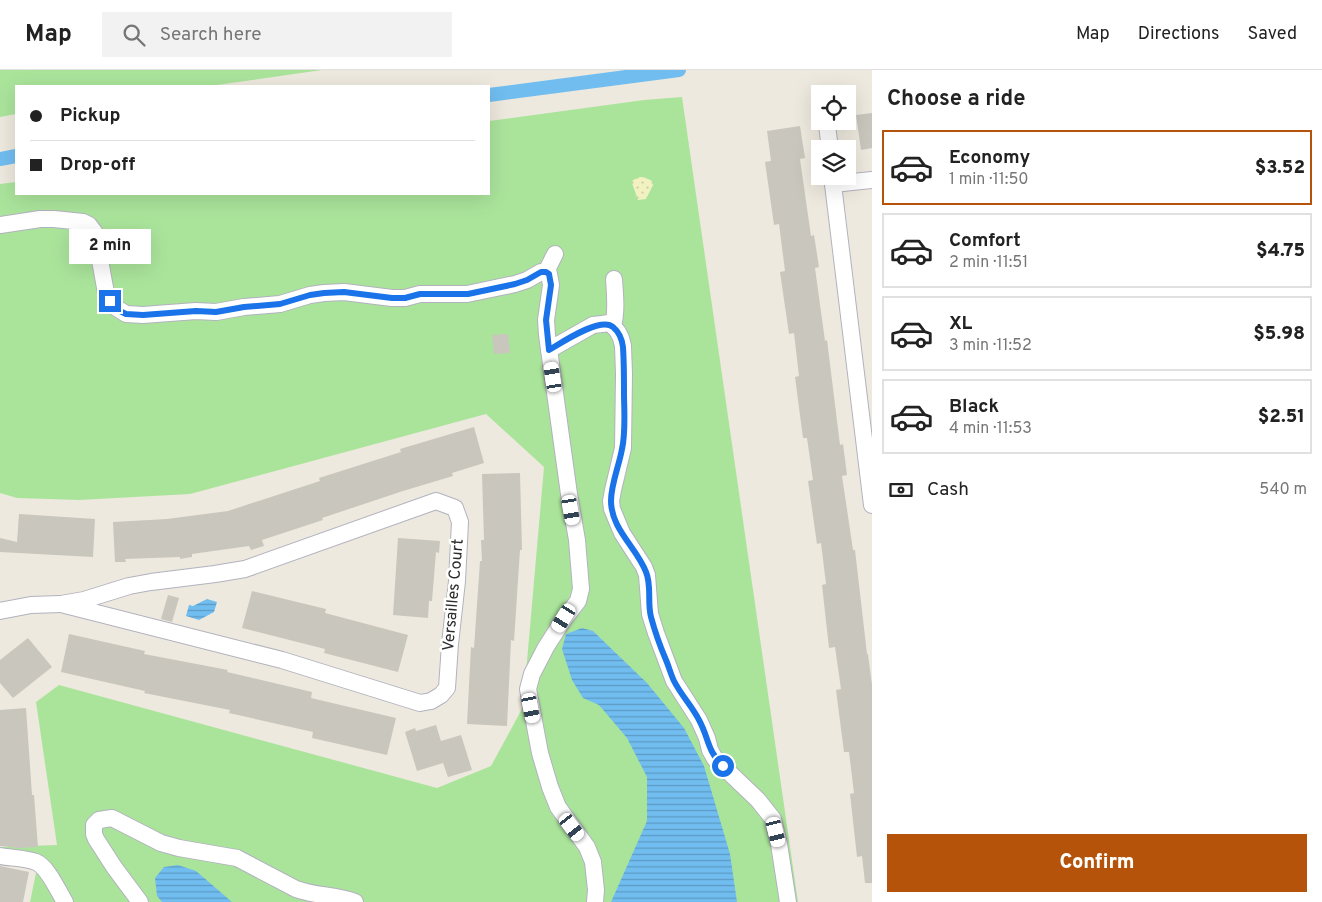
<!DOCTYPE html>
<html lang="en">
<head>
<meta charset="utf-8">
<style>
  :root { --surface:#fff; --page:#f2f2f2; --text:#222; --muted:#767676; --line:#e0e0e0; --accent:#b45309 }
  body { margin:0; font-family:Overpass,sans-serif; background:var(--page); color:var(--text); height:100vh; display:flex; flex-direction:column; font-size:19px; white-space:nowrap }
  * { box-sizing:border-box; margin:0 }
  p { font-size:16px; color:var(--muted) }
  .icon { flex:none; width:28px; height:28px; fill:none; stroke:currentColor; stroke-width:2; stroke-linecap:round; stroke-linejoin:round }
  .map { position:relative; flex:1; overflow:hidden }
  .panel { display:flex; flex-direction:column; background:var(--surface); width:450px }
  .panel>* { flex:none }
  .top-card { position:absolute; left:15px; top:15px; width:475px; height:110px; border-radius:0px; box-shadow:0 5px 20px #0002; display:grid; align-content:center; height:110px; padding:0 15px; background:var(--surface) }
  .buttons { position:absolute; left:811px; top:15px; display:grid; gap:10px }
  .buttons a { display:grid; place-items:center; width:45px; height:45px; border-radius:0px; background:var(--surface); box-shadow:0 5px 20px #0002; font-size:25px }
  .end { position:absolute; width:22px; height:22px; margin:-11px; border:6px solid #1a73e8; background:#fff; box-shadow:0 0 0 2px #fff }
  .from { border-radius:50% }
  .bubble { position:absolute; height:35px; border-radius:0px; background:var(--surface); box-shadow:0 5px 20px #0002; font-size:16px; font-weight:800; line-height:35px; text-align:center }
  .car { position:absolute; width:15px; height:30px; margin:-15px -8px; border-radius:6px; box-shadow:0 0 4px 1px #0007; background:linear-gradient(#fff 24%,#345 0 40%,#fff 0 76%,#345 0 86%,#fff 0) }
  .top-card b { display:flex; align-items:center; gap:18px; height:48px; font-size:19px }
  .top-card b+b { border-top:1px solid var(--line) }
  .top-card i { width:12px; height:12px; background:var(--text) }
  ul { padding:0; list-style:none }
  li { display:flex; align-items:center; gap:15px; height:75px; margin:0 10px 8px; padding:0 5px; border:2px solid var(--line); border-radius:0px }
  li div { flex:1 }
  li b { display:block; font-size:19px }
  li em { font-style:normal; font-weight:800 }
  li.selected { border-color:var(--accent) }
  li>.icon { width:45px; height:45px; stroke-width:1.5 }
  h2 { padding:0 15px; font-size:22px; line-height:60px }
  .pay { display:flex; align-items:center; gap:12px; height:55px; padding:0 15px; font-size:19px }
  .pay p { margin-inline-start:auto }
  .button { display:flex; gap:10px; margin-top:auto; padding:10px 15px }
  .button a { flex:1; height:58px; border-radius:0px; background:var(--accent); color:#fff; font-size:20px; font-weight:800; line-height:58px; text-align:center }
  header { display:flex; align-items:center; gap:30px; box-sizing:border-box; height:70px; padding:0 25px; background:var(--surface); border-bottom:1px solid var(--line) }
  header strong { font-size:24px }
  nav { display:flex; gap:28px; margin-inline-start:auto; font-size:18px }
  .search { width:350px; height:45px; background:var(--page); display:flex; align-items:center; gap:12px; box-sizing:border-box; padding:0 18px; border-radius:0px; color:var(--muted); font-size:19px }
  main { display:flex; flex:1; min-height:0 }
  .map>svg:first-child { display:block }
</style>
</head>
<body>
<header>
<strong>Map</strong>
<div class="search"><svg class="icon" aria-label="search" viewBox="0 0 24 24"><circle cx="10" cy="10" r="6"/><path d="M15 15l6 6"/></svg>Search here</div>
<nav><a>Map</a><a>Directions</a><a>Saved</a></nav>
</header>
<main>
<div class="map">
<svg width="872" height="832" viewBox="0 0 872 832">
  <defs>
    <pattern id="sand-dots" width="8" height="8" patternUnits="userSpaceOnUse" patternTransform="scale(1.25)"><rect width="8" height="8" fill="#f2f1c1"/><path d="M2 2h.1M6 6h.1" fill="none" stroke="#d0cfa6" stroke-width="1.8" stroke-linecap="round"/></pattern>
    <pattern id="water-rules" width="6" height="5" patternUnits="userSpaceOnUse" patternTransform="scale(1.25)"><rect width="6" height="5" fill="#71bdf0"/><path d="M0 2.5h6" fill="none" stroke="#5d9ac3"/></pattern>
  </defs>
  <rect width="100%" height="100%" fill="#eee9de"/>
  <g fill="#aae49b">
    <polygon points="0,0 322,0 210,16 16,16 16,44 0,47"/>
    <polygon points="682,27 798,832 30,832 37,798 0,792 0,777 57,775 36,632 59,615 437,718 491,696 523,637 544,397 486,344 190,424 79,430 17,428 0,423 0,114 16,112 16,124 489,124 489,51 644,30"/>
  </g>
  <path fill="url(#sand-dots)" d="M640 107C645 107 648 109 652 111L653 115 646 129 638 130 632 113 633 110Z"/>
  <g fill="url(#water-rules)">
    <polygon points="207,529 217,532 214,542 199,550 186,546 189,535 193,536"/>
    <polygon points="582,558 593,561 647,613 684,658 704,696 730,784 737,832 611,832 647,751 647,707 627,668 599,635 583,628 572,610 562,579 566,564"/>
    <polygon points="178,795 196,801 232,832 162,832 157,826 155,808 164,797"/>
  </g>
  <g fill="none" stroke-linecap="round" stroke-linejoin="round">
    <g stroke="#71bdf0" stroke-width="14">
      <polyline points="489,25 679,0"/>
      <polyline points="0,89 16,86"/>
    </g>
  </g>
  <g fill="#c9c6be">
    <polygon points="872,43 872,78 861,80 856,45"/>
    <polygon points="800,56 805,88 800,89 811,166 814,165 819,197 815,198 825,271 827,270 840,375 843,374 847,405 842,406 853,480 855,480 867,584 868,584 872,615 872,813 865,813 862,786 857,787 850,724 854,723 849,682 844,682 836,620 841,619 835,577 829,578 822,515 826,514 821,473 817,474 808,411 813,410 807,368 803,368 795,307 799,306 794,263 789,264 780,202 785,201 779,154 774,155 765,92 771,91 767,61"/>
    <polygon points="508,264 510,283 494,284 492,265"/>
    <polygon points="474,357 484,393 452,403 453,406 403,421 322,448 323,450 262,470 264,476 251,480 249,476 192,484 192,487 180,489 180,487 125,489 126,492 115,492 113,452 167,449 228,441 320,411 319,408 401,382 400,379"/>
    <polygon points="520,403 522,480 520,480 514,571 511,570 507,656 467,654 471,577 474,578 480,491 482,491 481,470 484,470 482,404"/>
    <polygon points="19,444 95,449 93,487 0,482 0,468 17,472"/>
    <polygon points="398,468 440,471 439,483 436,482 432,531 429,531 428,548 393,545"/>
    <polygon points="252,521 326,539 325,543 408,565 398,602 324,583 325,579 242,558"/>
    <polygon points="168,525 179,528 172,552 161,549"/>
    <polygon points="69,564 145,581 144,584 228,600 227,602 312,622 311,628 396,648 387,685 312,668 313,662 229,643 230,640 144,623 145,621 61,602"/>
    <polygon points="28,568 52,597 13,628 0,613 0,590"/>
    <polygon points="26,638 32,725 34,725 38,777 19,778 0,776 0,640"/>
    <polygon points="436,655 441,671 461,665 472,700 448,707 443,693 417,701 405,662 415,658 416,661"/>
    <polygon points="0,796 29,802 23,832 0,832"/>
  </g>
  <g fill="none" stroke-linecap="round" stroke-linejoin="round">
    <g stroke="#b2b2bf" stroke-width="18">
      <g id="minor">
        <polyline points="827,55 830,79"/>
        <polyline points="832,106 872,435"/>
        <polyline points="833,114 872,110"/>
        <polyline points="0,155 40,149 54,149 83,152 89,155 95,163 106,223 115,237 126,244 143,245 196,241 216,242 244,237 280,234 310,225 324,223 344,222 392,228 405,228 420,224 467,224 515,214 527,210 541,202 546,202 549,204 551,215 546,250 547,265 569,424 577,470 581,519 578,531 564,549 546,577 532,604 528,619 540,683 550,717 558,737 587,777 593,792 596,820 595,832"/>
        <polyline points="546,202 555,184"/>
        <path d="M613 256C617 241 615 225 614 209"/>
        <polyline points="549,280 593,255 602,254 609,253 613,256 618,262 621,268 623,276 624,304 623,378 613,420 611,431 612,439 622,463 644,497 647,505 650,544 656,563 674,611 699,650 707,668 710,680 715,689 758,730 773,749 779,774 788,832"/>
        <polygon points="436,431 455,438 460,452 457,511 450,574 447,618 441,625 431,631 420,633 282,590 61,534 84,530 129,516 151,512 215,504 245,499"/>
        <polyline points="0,541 31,535 61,534"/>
        <path d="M0 786C11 788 26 788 36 792 48 797 58 821 65 832"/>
        <path d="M140 832 114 797 96 769 94 764V755L99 750 112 748 161 773 179 778 237 788 296 819C315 826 336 825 355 832"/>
      </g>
    </g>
    <use href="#minor" stroke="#fff" stroke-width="16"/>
  </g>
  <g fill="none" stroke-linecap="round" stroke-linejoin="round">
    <path stroke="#1a73e8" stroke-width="6" d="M110 231 120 241 126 244 143 245 196 241 216 242 244 237 280 234 310 225 324 223 344 222 392 228H405L420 224H468L515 214 527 210 541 202H546L549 204 551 215 546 250 549 280C561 273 601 246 613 257 619 262 622 269 623 277 624 292 624 307 624 322 624 340 626 362 622 379 619 396 611 414 611 431 611 459 637 478 646 502 652 516 647 532 651 547 655 562 660 576 666 590 669 597 671 605 674 611 681 625 692 636 699 650 709 668 707 681 723 696"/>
  </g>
  <g text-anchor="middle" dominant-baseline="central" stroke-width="5" stroke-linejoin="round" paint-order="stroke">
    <g font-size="16" fill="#2c2c2c" stroke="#fff">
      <text transform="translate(454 525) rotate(-85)">Versailles Court</text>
    </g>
  </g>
</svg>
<div class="buttons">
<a><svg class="icon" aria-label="locate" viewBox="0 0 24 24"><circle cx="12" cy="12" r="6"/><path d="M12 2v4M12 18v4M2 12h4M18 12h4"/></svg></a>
<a><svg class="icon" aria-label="layers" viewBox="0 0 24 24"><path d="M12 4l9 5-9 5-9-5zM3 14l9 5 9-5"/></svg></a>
</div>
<i class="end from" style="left:723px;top:696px"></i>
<i class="end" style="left:110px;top:231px"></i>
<div class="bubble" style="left:69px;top:159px;width:82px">2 min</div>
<i class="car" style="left:553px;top:307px;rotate:351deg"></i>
<i class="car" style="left:571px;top:440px;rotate:170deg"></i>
<i class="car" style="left:564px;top:548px;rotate:212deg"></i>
<i class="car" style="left:531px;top:638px;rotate:169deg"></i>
<i class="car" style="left:572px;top:757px;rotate:143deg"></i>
<i class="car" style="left:776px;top:762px;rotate:166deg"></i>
<div class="top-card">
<b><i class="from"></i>Pickup</b>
<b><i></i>Drop-off</b>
</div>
</div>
<section class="panel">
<h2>Choose a ride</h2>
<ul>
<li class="selected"><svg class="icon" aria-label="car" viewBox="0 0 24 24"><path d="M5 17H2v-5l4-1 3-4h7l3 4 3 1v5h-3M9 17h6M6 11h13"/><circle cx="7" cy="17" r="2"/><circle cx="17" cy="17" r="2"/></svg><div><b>Economy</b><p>1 min · 11:50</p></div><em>$3.52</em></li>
<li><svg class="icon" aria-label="car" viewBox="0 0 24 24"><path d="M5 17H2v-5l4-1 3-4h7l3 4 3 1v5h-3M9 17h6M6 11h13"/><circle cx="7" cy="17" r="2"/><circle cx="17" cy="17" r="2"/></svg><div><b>Comfort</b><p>2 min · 11:51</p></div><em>$4.75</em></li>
<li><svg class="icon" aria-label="car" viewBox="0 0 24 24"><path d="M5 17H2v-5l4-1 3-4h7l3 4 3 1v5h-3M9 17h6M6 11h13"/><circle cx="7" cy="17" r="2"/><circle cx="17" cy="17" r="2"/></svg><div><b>XL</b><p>3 min · 11:52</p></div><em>$5.98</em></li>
<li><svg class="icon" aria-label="car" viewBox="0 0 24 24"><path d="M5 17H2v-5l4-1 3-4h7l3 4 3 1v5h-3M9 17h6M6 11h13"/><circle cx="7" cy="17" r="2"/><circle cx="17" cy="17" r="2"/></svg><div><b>Black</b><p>4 min · 11:53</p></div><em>$2.51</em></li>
</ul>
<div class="pay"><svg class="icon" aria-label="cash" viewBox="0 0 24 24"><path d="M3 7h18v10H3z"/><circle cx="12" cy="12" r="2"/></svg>Cash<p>540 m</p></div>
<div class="button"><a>Confirm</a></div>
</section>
</main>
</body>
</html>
